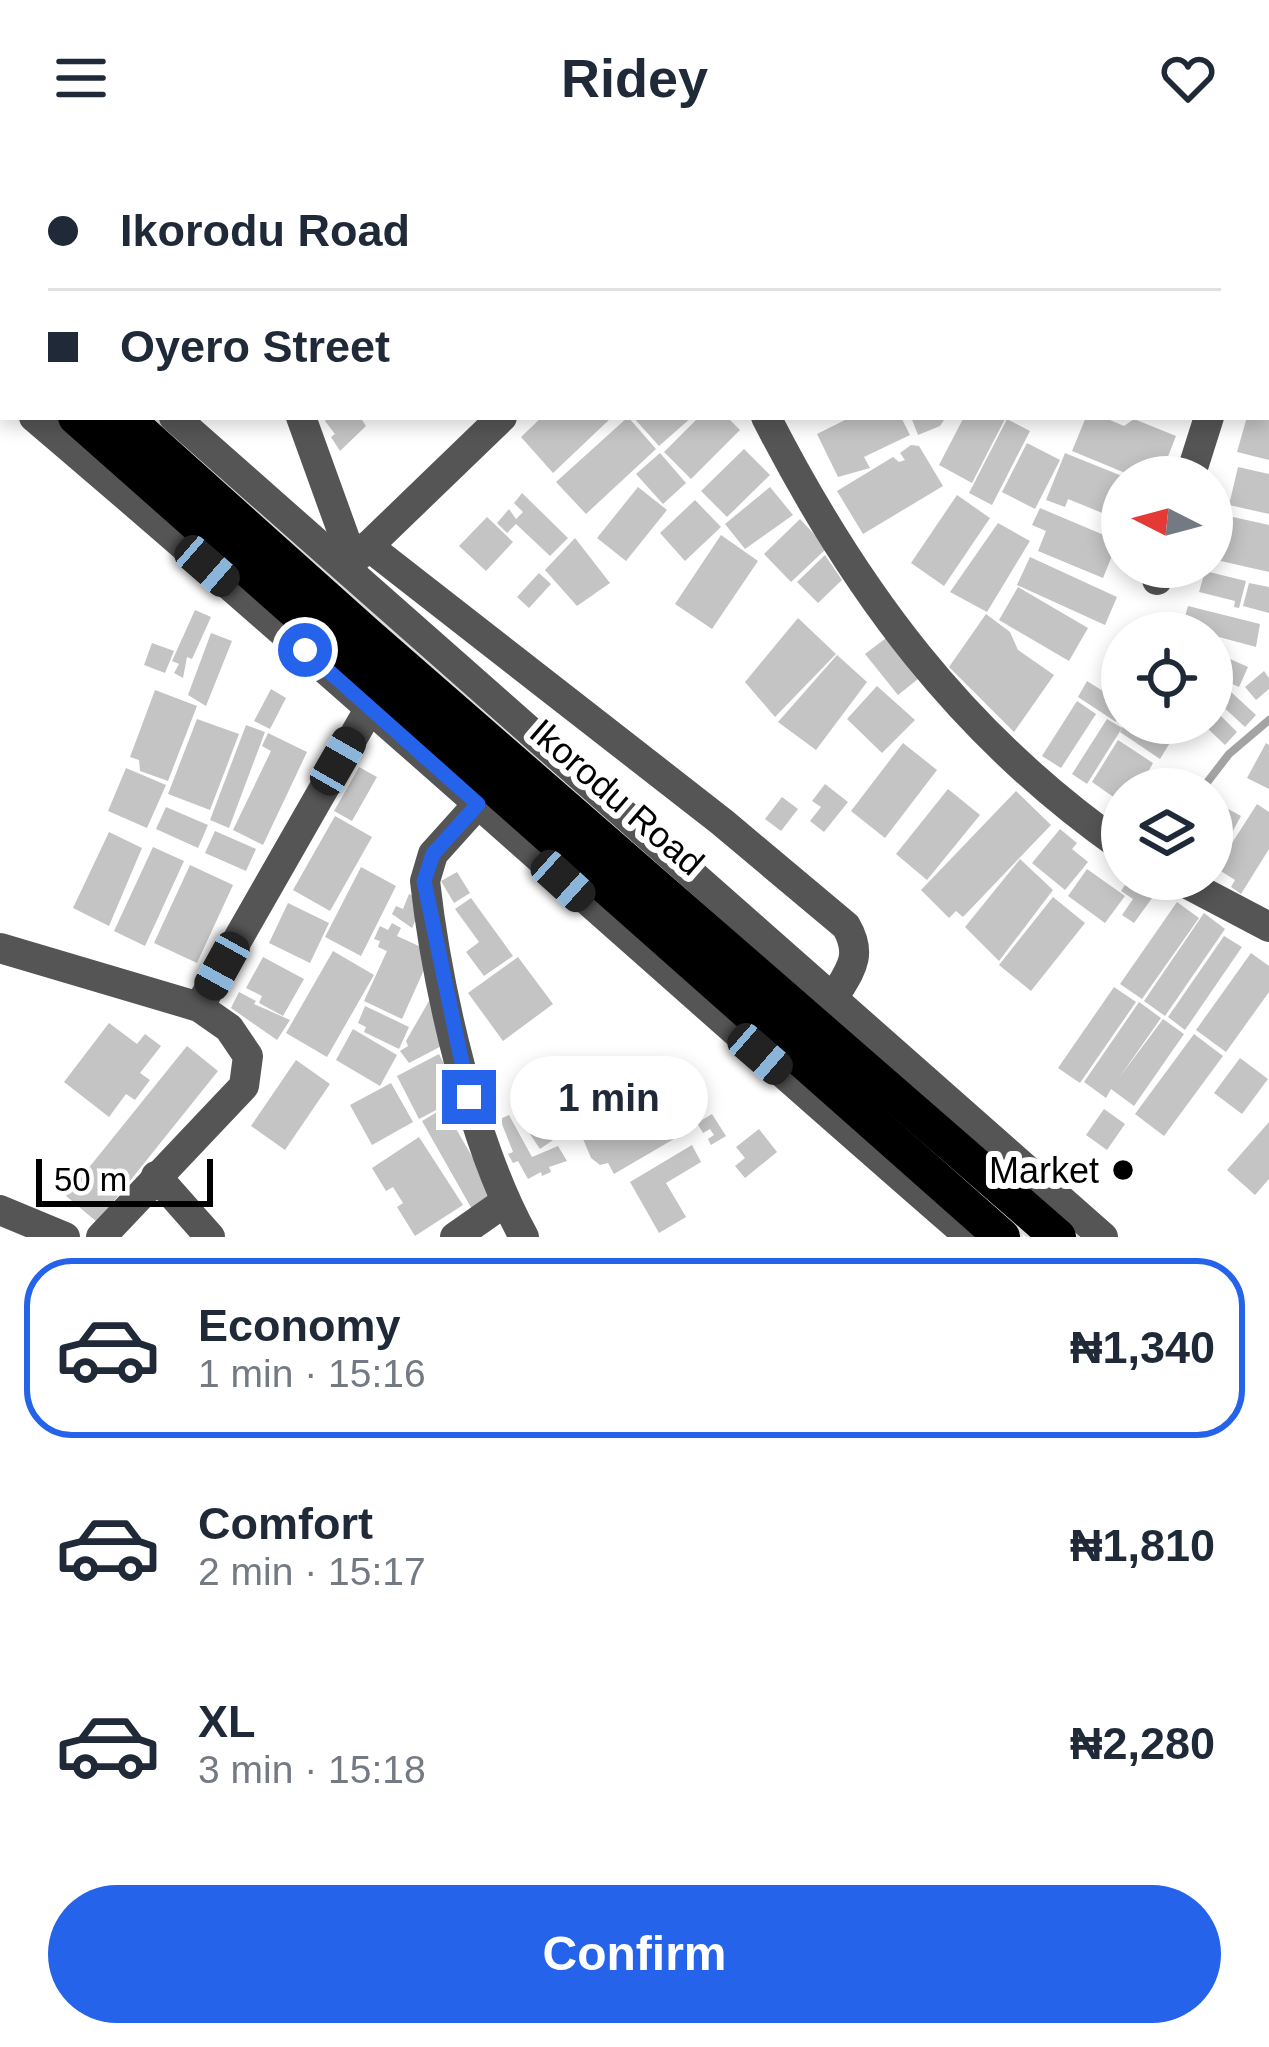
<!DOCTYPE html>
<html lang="en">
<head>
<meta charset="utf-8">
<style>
  :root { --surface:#fff; --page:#f2f2f3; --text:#1f2937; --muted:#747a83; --line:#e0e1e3; --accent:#2563eb }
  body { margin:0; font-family:Arial,sans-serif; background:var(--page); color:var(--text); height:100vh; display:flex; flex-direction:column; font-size:45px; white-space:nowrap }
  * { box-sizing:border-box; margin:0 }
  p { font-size:39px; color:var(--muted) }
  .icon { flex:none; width:66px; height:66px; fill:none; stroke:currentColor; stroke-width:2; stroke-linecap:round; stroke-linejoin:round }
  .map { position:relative; height:1081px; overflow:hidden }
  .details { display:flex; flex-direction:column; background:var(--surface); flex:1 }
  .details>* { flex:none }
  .banner { position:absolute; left:0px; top:0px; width:1269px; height:264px; box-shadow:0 6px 18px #0003; display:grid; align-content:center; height:264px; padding:0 48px; background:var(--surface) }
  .needle { width:78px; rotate:276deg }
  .fabs { position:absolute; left:1101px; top:300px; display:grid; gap:24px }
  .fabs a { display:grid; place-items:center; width:132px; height:132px; border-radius:50%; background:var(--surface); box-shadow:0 6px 18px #0003; font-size:60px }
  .scale { position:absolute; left:36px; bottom:30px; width:177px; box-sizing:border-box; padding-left:12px; border:6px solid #000; border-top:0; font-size:33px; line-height:42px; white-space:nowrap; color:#000; -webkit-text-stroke:9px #fff; paint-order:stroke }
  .end { position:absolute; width:54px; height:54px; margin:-27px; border:15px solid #2563eb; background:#fff; box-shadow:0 0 0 6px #fff }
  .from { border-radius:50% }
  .bubble { position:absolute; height:84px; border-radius:42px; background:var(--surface); box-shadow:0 6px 18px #0003; font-size:39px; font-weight:600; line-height:84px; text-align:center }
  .car { position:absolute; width:36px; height:72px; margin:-36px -18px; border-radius:15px; box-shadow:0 0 9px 3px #0007; background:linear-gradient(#222 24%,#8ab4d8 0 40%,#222 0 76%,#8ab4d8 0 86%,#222 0) }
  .banner b { display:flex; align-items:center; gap:42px; height:114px; font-size:45px }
  .banner b+b { border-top:3px solid var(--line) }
  .banner i { width:30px; height:30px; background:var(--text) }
  ul { padding:21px 0 0; list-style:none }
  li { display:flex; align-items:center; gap:36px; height:180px; margin:0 24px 18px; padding:0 24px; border:6px solid transparent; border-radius:48px }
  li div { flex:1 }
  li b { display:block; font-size:45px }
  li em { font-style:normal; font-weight:600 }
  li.on { border-color:var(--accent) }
  li>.icon { width:108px; height:108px; stroke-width:1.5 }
  .button { display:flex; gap:24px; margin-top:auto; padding:24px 48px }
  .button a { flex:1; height:138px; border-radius:72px; background:var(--accent); color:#fff; font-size:48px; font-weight:600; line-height:138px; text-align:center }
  header { display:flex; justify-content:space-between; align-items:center; height:156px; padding:0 48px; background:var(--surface); font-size:54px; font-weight:600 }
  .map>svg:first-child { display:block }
</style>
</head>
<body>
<header><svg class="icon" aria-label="menu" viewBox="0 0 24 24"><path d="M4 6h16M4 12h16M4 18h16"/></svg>Ridey<svg class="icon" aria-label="heart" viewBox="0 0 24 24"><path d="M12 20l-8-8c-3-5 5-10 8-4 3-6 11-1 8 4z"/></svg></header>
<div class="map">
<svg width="1269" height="1081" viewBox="0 0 1269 1081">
  <rect width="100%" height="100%" fill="#fff"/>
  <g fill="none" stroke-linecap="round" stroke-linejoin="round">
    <polyline stroke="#a3a3a3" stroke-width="8" points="1202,633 1229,598 1269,564"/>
  </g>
  <g fill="#c4c4c4">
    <polygon points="329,261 360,261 366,270 340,295 331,281 335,278 325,265"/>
    <polygon points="542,261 612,261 553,317 521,281"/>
    <polygon points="628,261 656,293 586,358 556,326"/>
    <polygon points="633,261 692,261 659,290"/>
    <polygon points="699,261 727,261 740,274 691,323 664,296"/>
    <polygon points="851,261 901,261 910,279 864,301 870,312 838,321 817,278"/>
    <polygon points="911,261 946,261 940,270 918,279"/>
    <polygon points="964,261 1006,261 972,327 939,309"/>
    <polygon points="1086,261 1103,261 1124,270 1134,263 1176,280 1160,321 1135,321 1072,295"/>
    <polygon points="1247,261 1269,261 1269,304 1237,296"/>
    <polygon points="1007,263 1030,275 992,349 969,337"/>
    <polygon points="1027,287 1060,304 1035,353 1002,336"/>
    <polygon points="911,289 919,290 943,330 863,378 837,335 893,301 899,306 905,304 900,297"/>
    <polygon points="744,293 770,319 727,361 701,335"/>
    <polygon points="660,297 686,327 663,348 636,318"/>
    <polygon points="1065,297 1122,320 1122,365 1068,343 1065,351 1046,344"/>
    <polygon points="1238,311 1269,318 1269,358 1229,349"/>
    <polygon points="638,331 667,354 626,405 597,382"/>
    <polygon points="770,331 793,359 745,393 725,368"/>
    <polygon points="522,337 568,382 550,400 516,368 507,377 497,367 509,353 516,363 523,356 514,347"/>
    <polygon points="957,339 990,362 944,430 911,407"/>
    <polygon points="695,344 721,371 685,405 660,377"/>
    <polygon points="1040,352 1118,385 1103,422 1038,395 1046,375 1032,369"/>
    <polygon points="1215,357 1269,369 1269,416 1212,403"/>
    <polygon points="487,361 513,386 486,415 459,390"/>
    <polygon points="800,363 827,392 791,426 764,398"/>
    <polygon points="998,367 1030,385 987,456 950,436"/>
    <polygon points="721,379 758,405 712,473 675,448"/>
    <polygon points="575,382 610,427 577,450 545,414"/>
    <polygon points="825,399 842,424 818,447 797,426"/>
    <polygon points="1030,401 1117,441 1105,469 1017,429"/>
    <polygon points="1205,415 1246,425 1239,452 1234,451 1235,445 1199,436"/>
    <polygon points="539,417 551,428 529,452 517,441"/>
    <polygon points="1249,427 1269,431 1269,457 1243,450"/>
    <polygon points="1018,431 1088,472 1069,505 999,464"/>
    <polygon points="1188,450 1260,468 1256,491 1182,471"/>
    <polygon points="195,454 211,461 192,503 187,501 183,522 174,517 179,508 172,505"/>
    <polygon points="986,458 1010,476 1018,494 1054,519 1014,576 949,511"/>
    <polygon points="798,462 836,498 775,561 745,526"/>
    <polygon points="211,477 232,485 206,550 188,539"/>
    <polygon points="886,482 918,523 898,539 865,498"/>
    <polygon points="152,487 174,495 165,517 144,509"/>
    <polygon points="1212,495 1248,511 1239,531 1212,519"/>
    <polygon points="837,499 867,526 816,594 778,566"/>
    <polygon points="1264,515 1269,522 1269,533 1256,544 1245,531"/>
    <polygon points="1087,525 1122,547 1116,566 1078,541"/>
    <polygon points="877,530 915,564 882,597 847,563"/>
    <polygon points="271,533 286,542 270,573 254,565"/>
    <polygon points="155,534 197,550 168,625 140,615 139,604 130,601"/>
    <polygon points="1230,535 1256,559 1245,571 1219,547"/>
    <polygon points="1077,545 1096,558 1061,612 1042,600"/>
    <polygon points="1219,558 1237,576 1225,589 1206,571"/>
    <polygon points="197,563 239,578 210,654 168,638"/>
    <polygon points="1107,563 1122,572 1087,628 1072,618"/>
    <polygon points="1125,567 1182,567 1160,603 1120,576"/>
    <polygon points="246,569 265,576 229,672 210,664"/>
    <polygon points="268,577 307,596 263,689 233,674 271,595 262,590"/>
    <polygon points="1118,584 1153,607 1139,633 1122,633 1122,647 1092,626"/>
    <polygon points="903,587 937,614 885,682 851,655"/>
    <polygon points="1266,587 1269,589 1269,633 1247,622"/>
    <polygon points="359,611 377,621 352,665 334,655"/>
    <polygon points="126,612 166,629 147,672 108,655"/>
    <polygon points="825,628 848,646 824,676 810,665 821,651 812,645"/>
    <polygon points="948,633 980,659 927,724 896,698"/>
    <polygon points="1016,635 1051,669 963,761 956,755 949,762 921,734"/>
    <polygon points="782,641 798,653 781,675 765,663"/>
    <polygon points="1212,644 1241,660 1212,713"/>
    <polygon points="1257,648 1269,656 1269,693 1241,738 1231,731 1235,724 1216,712"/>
    <polygon points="166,651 208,669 198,692 156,673"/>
    <polygon points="335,660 372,681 330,755 293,734"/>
    <polygon points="1060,673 1077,687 1072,693 1088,706 1065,734 1032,707"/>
    <polygon points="215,675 256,693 246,715 205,697"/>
    <polygon points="109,676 142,692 109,770 73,752"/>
    <polygon points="153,691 184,705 145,790 114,775"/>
    <polygon points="1020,703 1053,734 999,805 965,771"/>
    <polygon points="190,709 233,729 197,807 154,787"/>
    <polygon points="361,711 396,730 361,800 325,781"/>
    <polygon points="1087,713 1125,740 1105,767 1068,740"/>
    <polygon points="457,716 470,737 454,747 441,725"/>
    <polygon points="1129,723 1155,738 1134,767 1122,759 1133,743 1121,735"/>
    <polygon points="409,738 424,745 412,772 392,758 396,750 403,753"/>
    <polygon points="1053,741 1085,767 1031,835 999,809"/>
    <polygon points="471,742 513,800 484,820 466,796 479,786 455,753"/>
    <polygon points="1177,746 1199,762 1142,843 1120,828"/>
    <polygon points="288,747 329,767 310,807 269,787"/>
    <polygon points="1204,757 1225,773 1165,860 1144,845"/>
    <polygon points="392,767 401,772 397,780 432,796 402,863 364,845 387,795 378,791 380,785 374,783 380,770 388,774"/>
    <polygon points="1224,780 1242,791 1185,874 1168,861"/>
    <polygon points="333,795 374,819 327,901 286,877"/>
    <polygon points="1251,797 1269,810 1269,836 1226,896 1196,874"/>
    <polygon points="263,801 304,823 283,860 259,847 262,840 246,832"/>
    <polygon points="518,801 553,848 503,885 468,837"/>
    <polygon points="1114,831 1136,846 1080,927 1058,912"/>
    <polygon points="239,836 256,845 254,848 290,864 277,884 231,852"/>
    <polygon points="433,838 455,883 409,907 400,895 408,890 406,885"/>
    <polygon points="1139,846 1161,862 1119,922 1163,863 1184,878 1134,950 1111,933 1106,942 1084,926"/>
    <polygon points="365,850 409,871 399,893 364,876 366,871 358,867"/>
    <polygon points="109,867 137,888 145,878 161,890 140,917 150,924 135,944 126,938 109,961 64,926"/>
    <polygon points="353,873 397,899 380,930 336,904"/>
    <polygon points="1194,878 1223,900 1164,980 1135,958"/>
    <polygon points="187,890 218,915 97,1066 66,1040"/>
    <polygon points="439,898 461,941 419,963 397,920"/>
    <polygon points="1240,902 1268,923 1242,958 1214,937"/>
    <polygon points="296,904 330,928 285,994 251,970"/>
    <polygon points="592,905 616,941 540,993 516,957"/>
    <polygon points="391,927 413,966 372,989 350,949"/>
    <polygon points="650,930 679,980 614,1018 608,1007 600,1009 591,1002 583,983 595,975 591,968 599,963 604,972 626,960 622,949"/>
    <polygon points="444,952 496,1042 473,1055 422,965"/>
    <polygon points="1104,953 1125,968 1107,994 1086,979"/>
    <polygon points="712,958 726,980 711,989 708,983 714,979 710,973 703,977 697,967"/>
    <polygon points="509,959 532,1001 558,990 567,1005 549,1011 551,1016 542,1020 541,1016 528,1023 518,1005 513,1007 508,998 513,996 500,963"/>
    <polygon points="1269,966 1269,1023 1255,1039 1227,1014"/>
    <polygon points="759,973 777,996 745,1022 735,1010 745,1002 736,991"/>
    <polygon points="419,981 463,1049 415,1080 397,1051 403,1047 393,1031 386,1035 372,1012"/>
    <polygon points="692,989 701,1006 666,1027 686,1061 659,1077 630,1026"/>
  </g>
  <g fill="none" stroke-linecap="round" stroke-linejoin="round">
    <g stroke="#dbdbdb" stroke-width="42">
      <g id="highway">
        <polyline points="0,150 3,153"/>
        <polyline points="0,194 3,197"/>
        <polyline points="76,261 1002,1081"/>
        <polyline points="124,261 367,479 1058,1081"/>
      </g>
    </g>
    <g stroke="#555" stroke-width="30">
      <polyline points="709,0 709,3"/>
      <polyline points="960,0 961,3"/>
      <polyline points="119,3 121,0"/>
      <polyline points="286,3 286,0"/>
      <polyline points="0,104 3,107"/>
      <polyline points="1266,152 1269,153"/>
      <polyline points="0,232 3,234"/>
      <path d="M34 261C350 530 657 809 970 1081"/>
      <polyline points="174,261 1103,1081"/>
      <polyline points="301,261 353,405"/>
      <path d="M766 261C855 435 961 578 1122 691"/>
      <polyline points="1190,321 1209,261"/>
      <path d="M368 390 722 666 846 770C864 801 849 815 833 843"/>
      <polyline points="357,401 502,261"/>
      <polyline points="1157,424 1161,411"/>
      <path d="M478 648 433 698 425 725C437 832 472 987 524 1081"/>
      <polyline points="1178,723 1269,771"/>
      <polyline points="0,792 199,851 229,872 248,900 244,930 101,1081"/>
      <polyline points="199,851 371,550"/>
      <polyline points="156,1020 210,1081"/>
      <polyline points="0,1054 65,1081"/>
      <polyline points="455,1081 505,1046"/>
    </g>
    <use href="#highway" stroke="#000" stroke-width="36"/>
  </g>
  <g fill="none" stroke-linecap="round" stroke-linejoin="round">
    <polyline stroke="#2563eb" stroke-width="15" points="305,494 478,648 433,698 424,725 469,941"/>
  </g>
  <circle fill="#000" stroke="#fff" stroke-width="4.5" cx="1123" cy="1014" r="12"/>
  <g text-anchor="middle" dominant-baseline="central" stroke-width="12" stroke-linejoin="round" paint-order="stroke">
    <g font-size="36" fill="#000" stroke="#fff">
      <text transform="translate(617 641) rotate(41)">Ikorodu Road</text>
    </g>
    <g font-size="36" fill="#000" stroke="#fff" text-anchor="end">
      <text x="1099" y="1014">Market</text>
    </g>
  </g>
</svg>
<div class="fabs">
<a><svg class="needle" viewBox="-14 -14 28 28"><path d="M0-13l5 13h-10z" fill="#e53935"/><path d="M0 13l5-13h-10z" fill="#747a83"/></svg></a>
<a><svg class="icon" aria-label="locate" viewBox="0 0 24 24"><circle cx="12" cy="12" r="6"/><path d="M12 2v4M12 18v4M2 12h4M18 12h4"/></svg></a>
<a><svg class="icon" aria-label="layers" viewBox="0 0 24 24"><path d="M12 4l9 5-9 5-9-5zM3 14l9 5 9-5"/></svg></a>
</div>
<div class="scale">50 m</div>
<i class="end from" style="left:305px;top:494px"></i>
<i class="end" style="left:469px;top:941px"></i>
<div class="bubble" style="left:510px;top:900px;width:198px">1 min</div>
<i class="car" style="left:207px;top:410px;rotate:131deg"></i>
<i class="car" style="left:338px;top:605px;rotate:30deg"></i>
<i class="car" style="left:563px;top:725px;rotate:132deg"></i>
<i class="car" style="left:222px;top:810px;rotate:209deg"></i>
<i class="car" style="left:760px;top:898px;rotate:131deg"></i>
<div class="banner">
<b><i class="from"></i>Ikorodu Road</b>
<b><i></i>Oyero Street</b>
</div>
</div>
<section class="details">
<ul>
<li class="on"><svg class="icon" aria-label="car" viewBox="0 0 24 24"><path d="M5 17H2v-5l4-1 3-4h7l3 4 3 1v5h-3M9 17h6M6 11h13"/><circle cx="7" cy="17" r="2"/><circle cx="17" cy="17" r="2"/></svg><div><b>Economy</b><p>1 min · 15:16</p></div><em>₦1,340</em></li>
<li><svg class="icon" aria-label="car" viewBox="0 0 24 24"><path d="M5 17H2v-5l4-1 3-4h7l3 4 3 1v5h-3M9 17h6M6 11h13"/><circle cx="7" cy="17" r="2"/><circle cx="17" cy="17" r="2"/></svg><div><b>Comfort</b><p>2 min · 15:17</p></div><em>₦1,810</em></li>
<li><svg class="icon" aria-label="car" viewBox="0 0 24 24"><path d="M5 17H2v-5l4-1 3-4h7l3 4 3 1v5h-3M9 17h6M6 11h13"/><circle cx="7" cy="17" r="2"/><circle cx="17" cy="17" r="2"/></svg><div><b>XL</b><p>3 min · 15:18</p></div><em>₦2,280</em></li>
</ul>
<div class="button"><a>Confirm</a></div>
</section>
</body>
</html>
